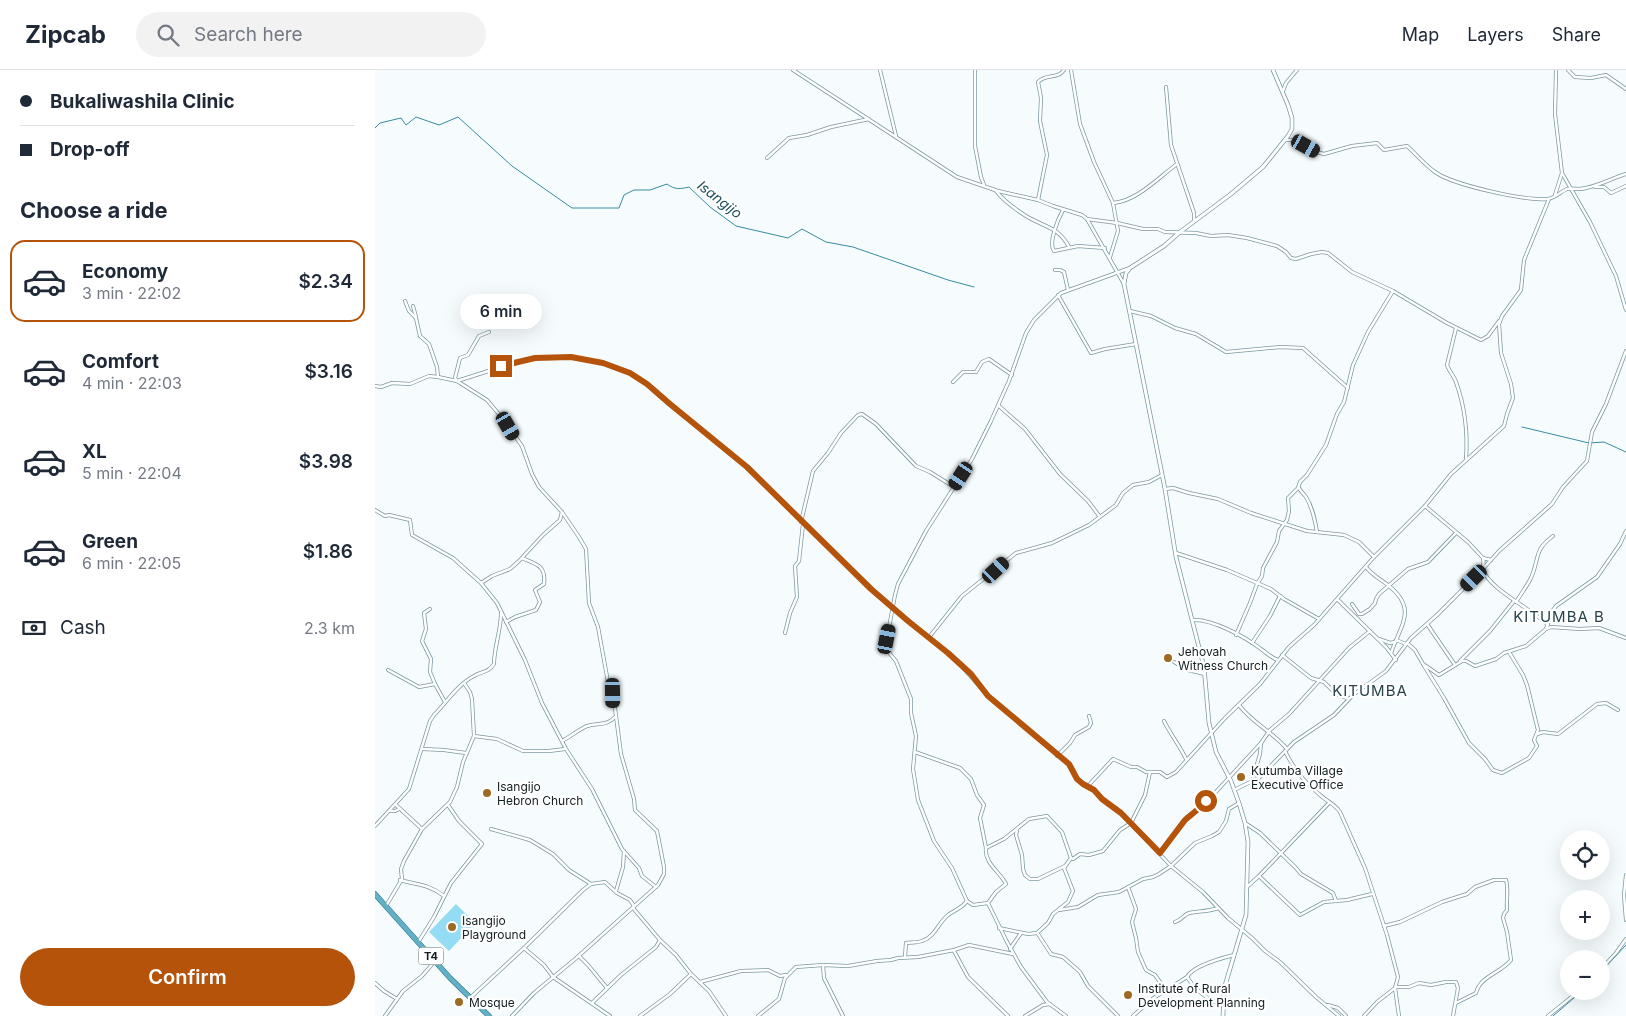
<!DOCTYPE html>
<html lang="en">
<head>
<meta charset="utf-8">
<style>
  :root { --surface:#fff; --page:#f2f2f3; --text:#1f2937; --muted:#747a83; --line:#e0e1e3; --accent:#b45309 }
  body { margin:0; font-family:Inter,sans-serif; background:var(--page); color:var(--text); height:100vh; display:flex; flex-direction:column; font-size:19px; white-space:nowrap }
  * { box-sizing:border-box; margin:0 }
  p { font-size:16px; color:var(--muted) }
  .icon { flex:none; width:28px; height:28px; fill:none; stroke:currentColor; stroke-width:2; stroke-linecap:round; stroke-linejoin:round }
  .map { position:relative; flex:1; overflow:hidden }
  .side { display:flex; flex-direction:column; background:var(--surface); width:375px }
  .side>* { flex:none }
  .banner { display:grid; align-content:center; height:110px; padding:0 20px; background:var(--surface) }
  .fabs { position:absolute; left:1185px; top:760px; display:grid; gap:10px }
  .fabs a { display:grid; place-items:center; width:50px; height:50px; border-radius:50%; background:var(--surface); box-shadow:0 5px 20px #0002; font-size:25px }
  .end { position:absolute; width:22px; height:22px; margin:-11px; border:6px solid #b45309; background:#fff; box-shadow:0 0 0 2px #fff }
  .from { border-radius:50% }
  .bubble { position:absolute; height:35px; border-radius:18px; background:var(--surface); box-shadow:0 5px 20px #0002; font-size:16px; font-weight:600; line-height:35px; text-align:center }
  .car { position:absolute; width:15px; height:30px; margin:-15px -8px; border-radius:6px; box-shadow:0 0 4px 1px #0007; background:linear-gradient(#222 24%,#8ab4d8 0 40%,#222 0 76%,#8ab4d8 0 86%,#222 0) }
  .banner b { display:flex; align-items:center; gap:18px; height:48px; font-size:19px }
  .banner b+b { border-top:1px solid var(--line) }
  .banner i { width:12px; height:12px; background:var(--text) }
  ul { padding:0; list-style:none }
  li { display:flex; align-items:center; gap:15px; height:82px; margin:0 10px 8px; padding:0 10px; border:2px solid transparent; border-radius:15px }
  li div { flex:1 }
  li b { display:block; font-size:19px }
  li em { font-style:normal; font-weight:600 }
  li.active { border-color:var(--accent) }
  li>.icon { width:45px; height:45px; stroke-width:1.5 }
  h2 { padding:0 20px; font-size:22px; line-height:60px }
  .pay { display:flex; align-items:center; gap:12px; height:55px; padding:0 20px; font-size:19px }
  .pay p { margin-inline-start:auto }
  .action { display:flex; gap:10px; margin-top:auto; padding:10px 20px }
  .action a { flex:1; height:58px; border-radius:30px; background:var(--accent); color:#fff; font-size:20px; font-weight:600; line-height:58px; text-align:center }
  header { display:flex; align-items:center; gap:30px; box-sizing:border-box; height:70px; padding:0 25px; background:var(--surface); border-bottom:1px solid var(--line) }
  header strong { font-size:24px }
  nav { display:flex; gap:28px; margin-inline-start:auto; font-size:18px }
  .search { width:350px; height:45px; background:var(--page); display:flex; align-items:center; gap:12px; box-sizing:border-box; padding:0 18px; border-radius:28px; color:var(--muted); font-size:19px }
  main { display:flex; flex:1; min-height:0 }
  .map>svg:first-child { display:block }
</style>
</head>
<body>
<header>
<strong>Zipcab</strong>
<div class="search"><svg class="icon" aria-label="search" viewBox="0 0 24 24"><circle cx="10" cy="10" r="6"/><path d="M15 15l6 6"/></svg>Search here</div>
<nav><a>Map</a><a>Layers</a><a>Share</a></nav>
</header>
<main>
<section class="side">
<div class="banner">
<b><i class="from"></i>Bukaliwashila Clinic</b>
<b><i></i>Drop-off</b>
</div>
<h2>Choose a ride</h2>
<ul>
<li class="active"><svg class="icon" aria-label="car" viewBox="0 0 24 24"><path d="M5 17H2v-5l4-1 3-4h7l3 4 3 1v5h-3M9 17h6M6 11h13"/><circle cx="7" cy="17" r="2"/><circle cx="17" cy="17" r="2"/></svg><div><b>Economy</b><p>3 min · 22:02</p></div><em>$2.34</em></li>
<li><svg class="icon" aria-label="car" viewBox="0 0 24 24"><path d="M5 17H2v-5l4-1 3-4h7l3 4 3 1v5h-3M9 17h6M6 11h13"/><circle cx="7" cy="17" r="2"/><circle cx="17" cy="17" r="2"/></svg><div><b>Comfort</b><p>4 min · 22:03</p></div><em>$3.16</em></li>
<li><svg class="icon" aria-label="car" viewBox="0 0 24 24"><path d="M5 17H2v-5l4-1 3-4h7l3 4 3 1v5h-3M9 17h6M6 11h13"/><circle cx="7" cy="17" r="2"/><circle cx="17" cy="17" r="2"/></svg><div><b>XL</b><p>5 min · 22:04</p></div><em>$3.98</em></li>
<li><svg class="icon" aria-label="car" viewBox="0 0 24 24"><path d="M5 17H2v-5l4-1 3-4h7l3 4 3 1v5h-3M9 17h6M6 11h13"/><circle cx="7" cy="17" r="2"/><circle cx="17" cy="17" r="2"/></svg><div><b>Green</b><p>6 min · 22:05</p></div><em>$1.86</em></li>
</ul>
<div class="pay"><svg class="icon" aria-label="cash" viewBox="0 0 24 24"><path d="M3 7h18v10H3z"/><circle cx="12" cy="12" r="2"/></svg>Cash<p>2.3 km</p></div>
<div class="action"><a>Confirm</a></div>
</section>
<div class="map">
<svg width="1251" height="946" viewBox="0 0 1251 946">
  <rect width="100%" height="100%" fill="#f6fcfe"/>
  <polygon fill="#93dcf3" points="81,834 100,853 74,881 54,862"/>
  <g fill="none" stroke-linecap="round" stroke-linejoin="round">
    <g stroke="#368ca3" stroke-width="1">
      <path d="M0 58 5 53 26 48 31 55 41 47 64 55 83 47 137 96 197 138H244L249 125 259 120H275L292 114C300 120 305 119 314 117L335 137 361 156 413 168 427 159 451 172 478 177 573 210 599 217"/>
      <polyline points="1147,357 1214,373 1229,372 1251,382"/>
      <polyline points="1226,902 1251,875"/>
      <polyline points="1178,946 1207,921"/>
    </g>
    <g stroke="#7a98a2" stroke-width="4">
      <g id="minor">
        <polyline points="418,0 582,107 623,121 663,130 678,136 707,145 712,149 749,214"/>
        <polyline points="505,0 521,66"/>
        <polyline points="600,0 600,76 606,107 609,115"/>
        <polyline points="696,0 705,54 719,92 738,133 743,161 735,187"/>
        <polyline points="1193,0 1200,7 1216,8 1231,5 1251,19"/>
        <polyline points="791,17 796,75 819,143 819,151"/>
        <polyline points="908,21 911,13 922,0"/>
        <path d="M910 70H918L941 82 949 84 977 76 1002 73 1009 80 1032 76C1041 84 1050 95 1060 102 1078 115 1150 131 1172 129 1179 129 1185 122 1192 119 1198 118 1205 120 1211 118 1225 115 1238 108 1251 104"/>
        <polyline points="392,88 414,68 432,65 456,57 494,49"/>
        <polyline points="1187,103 1215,152 1241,206 1251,240"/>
        <polyline points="1220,117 1229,117 1236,123 1251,116"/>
        <path d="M621 121C629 131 640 139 651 146 669 157 684 157 694 177"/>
        <polyline points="1180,125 1187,103 1180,44 1181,0"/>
        <path d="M663 130 672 85 665 51 666 28 663 12C671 3 682 10 689 0"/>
        <path d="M738 133C762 131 783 108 802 94"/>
        <path d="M688 140C683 149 673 173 679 181L703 176 730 178"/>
        <polyline points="712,149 742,153 768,159 783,159 790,162 821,163 836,166 853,165 872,168 902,176 911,182 916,188 921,189 936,184 947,182 953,183 977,202 1018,221 1072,253 1106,270 1113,266 1124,251"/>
        <polyline points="680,200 685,200 689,202 693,220"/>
        <polyline points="683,225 716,283 730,279 761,274"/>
        <polyline points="30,231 34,241 41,248 45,266 54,274 62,297 63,307"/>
        <polyline points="38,236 41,247"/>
        <polyline points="755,241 776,246 800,258 821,264 851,282 905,277 928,278 973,318"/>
        <path d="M1081 258 1072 295C1074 301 1079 306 1081 312 1090 337 1093 362 1091 389"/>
        <polyline points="114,262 104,266 93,285 85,288 80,308 82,311 126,297 160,288 196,287 228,293 255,303 272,314 295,335 372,397 496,519 582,591 613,626 694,694 701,707 708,714 719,720 727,729 746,743 796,796 828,822 853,848 877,868 890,881 905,892 941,927 964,946"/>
        <polyline points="578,312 588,302 601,302 607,292 614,289 637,305"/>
        <polyline points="0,316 6,317 17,313 35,314 54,306 63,307 82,311 112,330 128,349 147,376 157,404 164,417 187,442 204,467 211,479 214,533 223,557 233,612 238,623 246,684 259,729 260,740 282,761 289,797 289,804 283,815 199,890 159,923 137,946"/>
        <polyline points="624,336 650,359 685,404 713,431 725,447"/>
        <path d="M924 418C926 422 929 424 931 427 938 438 940 451 942 462"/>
        <polyline points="790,419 798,418 814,423 843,429 876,443 932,461 969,465 984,472 999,487"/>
        <polyline points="1050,436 1093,472 1108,488 1116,490"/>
        <polyline points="0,440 10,446 14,445 35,450 37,465 78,488 106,513 122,533 150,590 167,633 191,679 217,719 247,779 264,798 267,806 281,817"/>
        <polyline points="426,452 438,401 453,383 466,363 483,345 487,344 501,354 541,396 555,402 579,417"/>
        <polyline points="801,483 852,500 896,519 909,529 944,549"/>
        <path d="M1108 488C1109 492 1108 496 1108 499 1112 518 1160 541 1173 555"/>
        <path d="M991 497C997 505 1005 509 1013 515 1043 539 1026 554 1016 583"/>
        <polyline points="106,513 117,506 135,499 144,491 168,465 185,450 187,442"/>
        <polyline points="963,530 1011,577 1021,590"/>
        <path d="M1141 532C1146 524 1152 516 1156 508 1165 488 1158 481 1178 466"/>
        <polyline points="977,534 984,544 987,544 995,539 1000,533 1001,529 1004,524 1033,499 1053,492 1081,463"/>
        <polyline points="55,539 49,543 51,559 47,571 56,589 55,602 60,614"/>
        <path d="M818 550C838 549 870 567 886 579 892 583 896 588 903 590"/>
        <path d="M131 552 140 547 161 540 165 532 160 520 169 514C171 495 162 495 147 488"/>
        <polyline points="1052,554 1080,595"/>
        <polyline points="1171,559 1176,543 1181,536 1222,507 1245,474 1251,461"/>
        <polyline points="410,563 415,543 422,527 420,496 424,491 428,454"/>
        <polyline points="861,565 875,533 882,514 887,506 888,498 902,472 904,461 912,450 914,441 913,428 923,418 925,412 932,405 951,375 962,344 969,332 978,295 993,262 1018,221"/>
        <polyline points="555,566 587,526 641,483 677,473 714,455 741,435 748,423 758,415 774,412 787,405"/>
        <polyline points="1004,569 1015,573 1020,572"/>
        <polyline points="1021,570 1031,574"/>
        <polyline points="877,573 895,546 905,526"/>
        <polyline points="1032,573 1040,580 1048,594 1064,605 1087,591 1091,591 1100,596 1121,589 1129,583 1151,576 1171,559 1176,557 1205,559 1224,558 1251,568"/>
        <polyline points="907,585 936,608 949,612 961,624 974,629"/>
        <polyline points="1085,591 1115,561 1139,531"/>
        <polyline points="799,592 813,600 830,604"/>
        <polyline points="1048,594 1069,628 1094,673 1110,689 1118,700 1127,703 1154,688 1162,676 1159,670 1163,660 1152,615 1148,605 1134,582"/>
        <polyline points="13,600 44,617 60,614 70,632"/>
        <path d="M864 635C877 653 898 662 912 679"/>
        <path d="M789 651C794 662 805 676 811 689"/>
        <polyline points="1162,664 1168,662 1183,664 1222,634 1231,633 1243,640"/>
        <polyline points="99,666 122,669 148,681 174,681 190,679"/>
        <path d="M187 671C193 668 208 657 212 656 223 653 232 656 240 647"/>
        <polyline points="48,679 69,680 91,683"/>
        <path d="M910 681C918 698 929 712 944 724 951 731 960 734 965 742L990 798 1012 865 1023 907 1020 918 1002 932 989 946"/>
        <polyline points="540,682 585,698 596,709 602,725 609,735 605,748 611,778"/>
        <polyline points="682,686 695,673 700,665 714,657 716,653 714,646"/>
        <polyline points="877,711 885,684 886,673 895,660 914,644 974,578 995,561"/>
        <polyline points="712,717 738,689 756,697 762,697 771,702 785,702 792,707 801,702 850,648 885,614 914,577 939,555 999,487 1050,436 1076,404 1129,356 1132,344 1138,328 1136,314 1126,283 1124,254 1127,246 1146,220 1149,190 1174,129"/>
        <polyline points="859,720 884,708 919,672 959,645 978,625 1011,601 1036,568 1062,545 1107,500 1124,481 1177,434 1188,417 1212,391 1217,362 1231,334 1251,281"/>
        <polyline points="21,735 47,759"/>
        <polyline points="15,741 20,741 24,739"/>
        <polyline points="870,753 885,763 920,797 926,804 958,823 961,831"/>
        <path d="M0 756 34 719 55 651 59 645C71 633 83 614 99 606 107 601 113 603 119 594 119 577 126 561 126 543"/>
        <polyline points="116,759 155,770 178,784 194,800 216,814"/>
        <polyline points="642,760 641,765 647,785 648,799 650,805 655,809 663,809 690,796"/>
        <polyline points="785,783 812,747 822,740 826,733 839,724 886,673"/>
        <polyline points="1251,805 1249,825 1251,850"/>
        <polyline points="884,806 925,845 949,832 972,830 997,824"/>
        <path d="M25 810C42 815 54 814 69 826"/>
        <polyline points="873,816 884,806 954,733"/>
        <polyline points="753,817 761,839 757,852 761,868 763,882 771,900 780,905 790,919"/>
        <polyline points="241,821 248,797 249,781"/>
        <polyline points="613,833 598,835 592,831 577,798 559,771 543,730 538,699 541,666 536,643 536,629 521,591 515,584 511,574 520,525 523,514 551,461 597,389 616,351 634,311 651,263 659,250 686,223 755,198"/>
        <polyline points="11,836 27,809 26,799 29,791 47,759 75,732 82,717 88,692 99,666 97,629 95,622 89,613"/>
        <polyline points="258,838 285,870 301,885 316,904 334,921 351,946"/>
        <polyline points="684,840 703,837 723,825 744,822 768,809 778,807 784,804 796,796 820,773 837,766 844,762 851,751 854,739 864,733"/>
        <path d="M800 852C807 850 808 845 814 843 824 841 832 842 843 838"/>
        <path d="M1009 856 1025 852 1067 832 1092 824 1100 817 1119 810H1131C1134 820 1131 830 1132 840L1129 844 1128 848 1132 862 1136 890C1126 903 1105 906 1101 923L1081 933"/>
        <polyline points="624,858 653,864 662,863 673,853 678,844 693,832 698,821 689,798 696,788"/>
        <polyline points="663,864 676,884 688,887 705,902 713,916 743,946"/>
        <polyline points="44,871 59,847 76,813 107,774 84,751 73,735"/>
        <polyline points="635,879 646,863"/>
        <polyline points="579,881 593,907 633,946"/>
        <polyline points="204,886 213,895 232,918"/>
        <path d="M530 887 531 873C536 872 542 873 547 871 560 867 563 853 573 845 580 840 587 838 592 831"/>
        <polyline points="448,895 449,908 468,946"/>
        <polyline points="1226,899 1241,883 1251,869"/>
        <path d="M812 907C821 921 833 930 848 935"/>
        <polyline points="325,912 366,901 393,900 405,906 411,905"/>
        <polyline points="0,913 9,921 22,929"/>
        <polyline points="1020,917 1034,917 1044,913 1056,915 1071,912 1081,912 1083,918 1078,946"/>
        <polyline points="1020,918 1024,946"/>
        <polyline points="95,928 149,878"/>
        <polyline points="217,933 246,905 281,877 285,870"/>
        <polyline points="953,935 963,938 971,946"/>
        <polyline points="10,946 28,921 47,906 60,891"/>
        <polyline points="235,946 178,907 169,895 149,878 208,820 216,814 230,812 242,823 255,830 259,836"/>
        <polyline points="265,946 295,924 316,904"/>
        <polyline points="383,946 404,929 410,908 421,897 448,895 473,896 502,891 516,890 523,888 543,887 579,880 594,875 638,884"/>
        <polyline points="650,946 668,935 675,934"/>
        <path d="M691 946 672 932 646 897 631 870 613 833 621 822 631 814C625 802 609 793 611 778L629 769 654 749 672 746 687 762 696 788 698 789 705 784 714 785 728 781 745 760 756 753 770 725 775 702"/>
        <path d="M758 946 777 929 812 907C818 896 847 888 859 885"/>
        <polyline points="1173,946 1204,921"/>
      </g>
    </g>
    <g stroke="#7a98a2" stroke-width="4.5">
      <polyline id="tertiary" points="848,946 849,919 871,845 873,772 870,753 864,733 856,711 841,682 834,653 829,597 801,487 790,419 749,214 751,203 755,198 789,176 805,162 856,124 888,97 913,66 917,59 917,48 913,35 898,0"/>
    </g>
    <g stroke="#2c7183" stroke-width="5.5">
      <polyline id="trunk" points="0,824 75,908 114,946"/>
    </g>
    <use href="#minor" stroke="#fff" stroke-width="2.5"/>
    <use href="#tertiary" stroke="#fff" stroke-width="3"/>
    <use href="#trunk" stroke="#62b0c6" stroke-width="4.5"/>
  </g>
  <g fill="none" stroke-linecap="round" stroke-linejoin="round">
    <polyline stroke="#b45309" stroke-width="6" points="126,296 160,288 196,287 228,293 255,303 272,314 295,334 372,397 496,519 533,551 573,583 596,604 613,626 694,694 702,709 708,714 719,720 727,729 746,743 785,783 810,750 822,740 826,733 831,731"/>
  </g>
  <g fill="#9e6922" stroke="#fff" stroke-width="2">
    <circle cx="793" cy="588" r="5"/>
    <circle cx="866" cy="707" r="5"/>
    <circle cx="112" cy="723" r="5"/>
    <circle cx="77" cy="857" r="5"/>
    <circle cx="753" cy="925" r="5"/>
    <circle cx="84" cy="932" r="5"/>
  </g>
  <g text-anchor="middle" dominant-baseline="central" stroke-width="4.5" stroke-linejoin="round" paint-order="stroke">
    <rect fill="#fff" stroke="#596264" stroke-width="1" x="43.5" y="877.5" width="25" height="17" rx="4"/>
    <g font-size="11" font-weight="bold" fill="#121e22">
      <text x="56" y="886">T4</text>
    </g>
    <g font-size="12" fill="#121e22" stroke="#fff" text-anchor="start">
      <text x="803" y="581">Jehovah<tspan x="803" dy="14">Witness Church</tspan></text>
      <text x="876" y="700">Kutumba Village<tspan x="876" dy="14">Executive Office</tspan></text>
      <text x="122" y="716">Isangijo<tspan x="122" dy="14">Hebron Church</tspan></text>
      <text x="87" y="850">Isangijo<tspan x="87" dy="14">Playground</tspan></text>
      <text x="763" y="918">Institute of Rural<tspan x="763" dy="14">Development Planning</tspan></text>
      <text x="94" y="932">Mosque</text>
    </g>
    <g font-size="14" font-style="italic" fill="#1f505e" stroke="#fff">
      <text transform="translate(345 129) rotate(38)">Isangijo</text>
    </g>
    <g font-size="15" letter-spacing="1" fill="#27424b" stroke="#fff">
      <text x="1184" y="546">KITUMBA B</text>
      <text x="995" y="620">KITUMBA</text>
    </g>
  </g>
</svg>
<div class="fabs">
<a><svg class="icon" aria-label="locate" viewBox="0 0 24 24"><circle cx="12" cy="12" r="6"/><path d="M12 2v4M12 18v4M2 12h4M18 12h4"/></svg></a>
<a>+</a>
<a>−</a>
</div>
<i class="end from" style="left:831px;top:731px"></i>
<i class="end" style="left:126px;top:296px"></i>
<div class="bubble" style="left:85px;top:224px;width:82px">6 min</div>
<i class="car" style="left:931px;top:76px;rotate:119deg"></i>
<i class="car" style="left:133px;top:356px;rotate:150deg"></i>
<i class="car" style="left:586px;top:406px;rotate:213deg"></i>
<i class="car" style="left:621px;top:500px;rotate:47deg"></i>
<i class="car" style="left:1099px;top:508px;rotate:225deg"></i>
<i class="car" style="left:512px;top:569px;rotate:11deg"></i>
<i class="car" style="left:238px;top:623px;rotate:179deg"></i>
</div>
</main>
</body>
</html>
